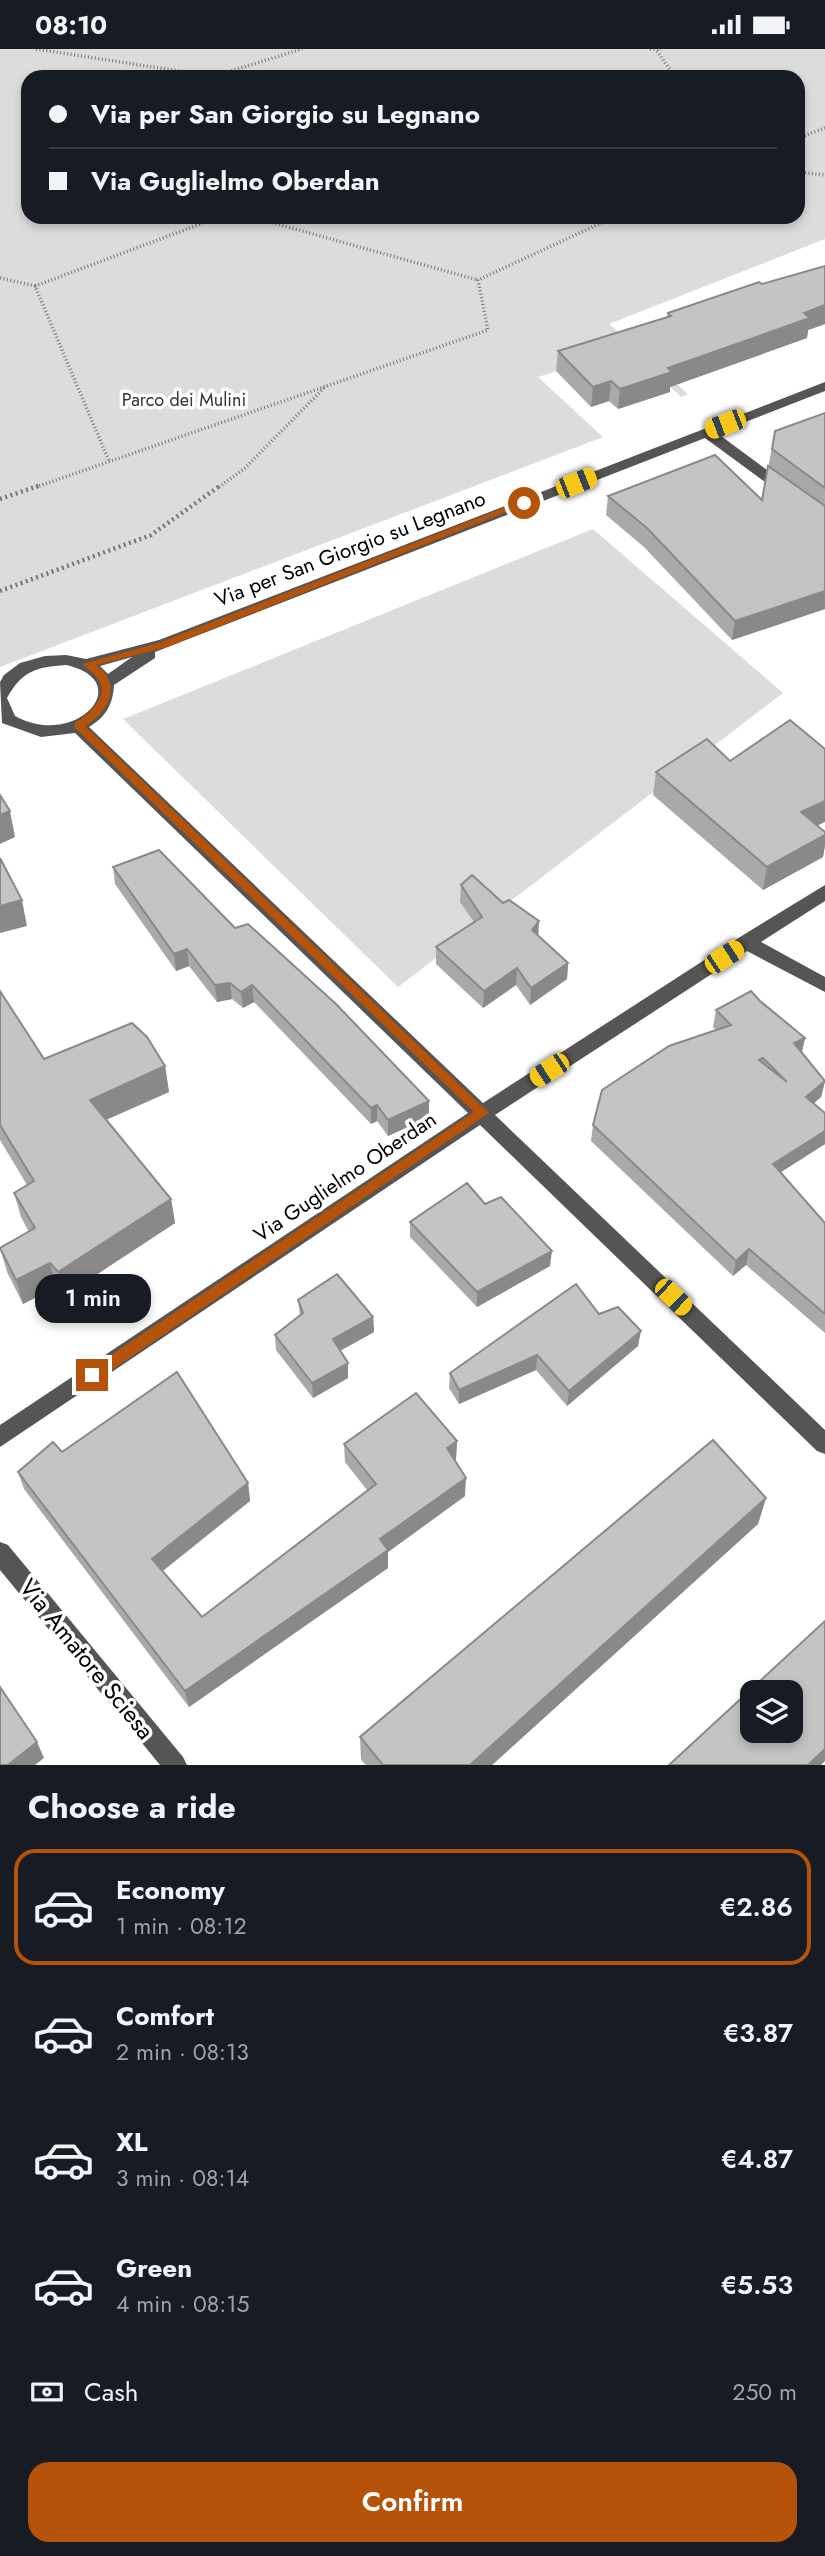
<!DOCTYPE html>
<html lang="en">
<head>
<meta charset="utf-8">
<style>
  :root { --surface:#171b24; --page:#242831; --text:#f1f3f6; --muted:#9ea1a6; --line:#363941; --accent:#b45309 }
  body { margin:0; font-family:Jost,sans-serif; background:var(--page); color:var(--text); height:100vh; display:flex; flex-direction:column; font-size:26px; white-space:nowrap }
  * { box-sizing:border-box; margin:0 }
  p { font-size:23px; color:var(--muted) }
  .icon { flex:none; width:38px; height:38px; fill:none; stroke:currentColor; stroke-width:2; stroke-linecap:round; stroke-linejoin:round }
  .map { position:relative; height:1716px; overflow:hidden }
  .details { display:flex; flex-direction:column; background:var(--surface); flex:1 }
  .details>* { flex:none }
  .guide { position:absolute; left:21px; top:21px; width:784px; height:154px; border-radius:21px; box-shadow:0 4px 10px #0003; display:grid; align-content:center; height:154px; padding:0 28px; background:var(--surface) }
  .buttons { position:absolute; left:740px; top:1631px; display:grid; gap:14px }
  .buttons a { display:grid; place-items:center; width:63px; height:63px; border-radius:14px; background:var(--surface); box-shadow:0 4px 10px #0003; font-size:35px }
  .end { position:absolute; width:32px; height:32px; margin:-16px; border:9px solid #b45309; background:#fff; box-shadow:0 0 0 4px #fff }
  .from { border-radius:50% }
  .bubble { position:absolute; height:49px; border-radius:21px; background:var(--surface); box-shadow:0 4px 10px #0003; font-size:23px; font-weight:600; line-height:49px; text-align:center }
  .car { position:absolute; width:21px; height:42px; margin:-21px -10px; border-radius:9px; box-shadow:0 0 5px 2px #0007; background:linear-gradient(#f5c518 24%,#345 0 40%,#f5c518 0 76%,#345 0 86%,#f5c518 0) }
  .guide b { display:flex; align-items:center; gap:24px; height:66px; font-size:26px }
  .guide b+b { border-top:2px solid var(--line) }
  .guide i { width:18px; height:18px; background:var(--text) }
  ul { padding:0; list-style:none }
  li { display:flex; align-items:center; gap:21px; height:116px; margin:0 14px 10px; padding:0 14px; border:4px solid transparent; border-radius:21px }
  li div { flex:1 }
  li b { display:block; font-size:26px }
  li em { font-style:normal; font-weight:600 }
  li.current { border-color:var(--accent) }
  li>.icon { width:63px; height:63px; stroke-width:1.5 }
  h2 { padding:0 28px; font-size:32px; line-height:84px }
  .pay { display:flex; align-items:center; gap:18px; height:77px; padding:0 28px; font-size:26px }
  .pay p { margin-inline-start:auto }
  .button { display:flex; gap:14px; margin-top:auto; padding:14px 28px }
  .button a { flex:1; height:80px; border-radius:21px; background:var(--accent); color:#fff; font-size:28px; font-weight:600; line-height:80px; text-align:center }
  .status { display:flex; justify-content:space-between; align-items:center; height:49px; padding:0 35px; background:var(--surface); direction:ltr }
  .status svg { height:19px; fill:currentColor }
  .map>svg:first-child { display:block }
</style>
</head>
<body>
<div class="status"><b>08:10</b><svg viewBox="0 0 49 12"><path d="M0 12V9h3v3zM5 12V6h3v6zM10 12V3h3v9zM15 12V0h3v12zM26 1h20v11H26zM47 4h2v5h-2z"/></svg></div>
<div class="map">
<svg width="825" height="1716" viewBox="0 0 825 1716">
  <rect width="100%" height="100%" fill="#fff"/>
  <g fill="#dcdcdc" fill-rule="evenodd">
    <path d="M0 0H825V190L609 275 688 345 681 348 652 320 617 303 538 328 603 388 0 618ZM28 28H798V168H28Z"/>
    <polygon points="593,480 783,644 398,938 123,670"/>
  </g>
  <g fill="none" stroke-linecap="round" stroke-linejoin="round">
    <g stroke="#777" stroke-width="3.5" stroke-dasharray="1 2.5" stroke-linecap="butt">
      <polyline points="36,0 218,28"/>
      <polyline points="650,0 661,0"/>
      <polyline points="657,2 675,28"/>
      <polyline points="218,26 302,0"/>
      <polyline points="798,89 825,79"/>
      <polyline points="798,123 825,126"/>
      <polyline points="252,168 478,231"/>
      <polyline points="0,229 35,237 109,412"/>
      <polyline points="35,237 219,168"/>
      <polyline points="36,438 488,281 478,231 614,168"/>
      <polyline points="219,438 245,419 326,337"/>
    </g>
    <g stroke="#777" stroke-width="4.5" stroke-dasharray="2 3.5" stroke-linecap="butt">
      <polyline points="0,450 41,436"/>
      <polyline points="0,542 151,486 221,436"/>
    </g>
    <g fill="#555" fill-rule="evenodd">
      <path d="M825 333V342L717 384 790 438 792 441 790 444H780L705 389 155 603V609L114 636C113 655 106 668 89 678L483 1054 740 888 825 836V852L761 893 825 928V943L747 902 495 1066 825 1381V1405L817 1402 480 1076 0 1398V1376L468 1064 75 684 41 688 2 674 0 633 4 626 20 614 45 607 66 606 86 610 159 591ZM132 608 108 625 100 617ZM66 616C138 632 76 701 15 667L7 649C22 622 36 618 66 616Z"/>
      <polygon points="0,1493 8,1496 183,1708 187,1716 160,1716 0,1521"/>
    </g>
  </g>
  <g fill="#a9a9a9">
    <polygon points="825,217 825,275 808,281 807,289 670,338 670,343 618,360 609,352 591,358 556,322 558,302 667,268 668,264 762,235"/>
    <polygon points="825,364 825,560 732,591 644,498 606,466 608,447 762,451 775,382"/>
    <polygon points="730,712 825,783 825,796 823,808 763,841 653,746 656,723"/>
    <polygon points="113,818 235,879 429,1068 388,1087 377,1072 371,1075 254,953 243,959 232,950 217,953 189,917 176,922 115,835"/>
    <polygon points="461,836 503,854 539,872 538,886 568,914 567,930 530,956 516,936 483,959 436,915 436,898 474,873 460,853"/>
    <polygon points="0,942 44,1010 165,1017 169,1043 106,1071 171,1150 175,1174 64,1247 56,1238 23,1255 7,1223 0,1199 29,1183 21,1168 14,1144 27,1136 0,1091"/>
    <polygon points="760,952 805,989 802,1004 825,1032 821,1048 813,1054 825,1064 825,1095 781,1123 825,1174 825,1284 746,1216 733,1227 591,1092 593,1076 716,981 713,978 716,961"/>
    <polygon points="485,1155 550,1217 477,1258 410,1188 410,1173"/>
    <polygon points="298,1251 373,1268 374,1283 340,1302 348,1314 348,1329 313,1349 276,1301 275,1286 300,1267"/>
    <polygon points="599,1265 638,1297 567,1357 536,1321 459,1355 449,1339 450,1324"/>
    <polygon points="457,1392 456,1410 455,1411 465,1447 388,1503 388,1519 189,1658 24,1440 18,1423 62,1403 248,1434 250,1452 163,1522 202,1568 367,1441 345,1413 344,1395"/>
    <polygon points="766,1449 758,1475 492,1716 366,1716 361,1711 360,1688"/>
  </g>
  <g fill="#898989">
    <polygon points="825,256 825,275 808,281 807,289 670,338 670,343 618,360 620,340 668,319"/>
    <polygon points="611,332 609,352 591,358 593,338"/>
    <polygon points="825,542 825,560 732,591 735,572"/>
    <polygon points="825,752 825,773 796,786 801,763"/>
    <polygon points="10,762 15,788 0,795 0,766"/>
    <polygon points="825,786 825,796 823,808 763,841 767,818"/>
    <polygon points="22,851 27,877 0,884 0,857"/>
    <polygon points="539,872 538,889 532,881"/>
    <polygon points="187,900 189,917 176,922 174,905"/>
    <polygon points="568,914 567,930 530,956 531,939"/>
    <polygon points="517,919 516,936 483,959 484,942"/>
    <polygon points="230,934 232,950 217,953 215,936"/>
    <polygon points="252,936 254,953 243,959 241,943"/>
    <polygon points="805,989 801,1005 794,994"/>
    <polygon points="165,1017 169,1043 94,1076 90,1051"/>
    <polygon points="825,1032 821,1048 802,1065 806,1048"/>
    <polygon points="429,1052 429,1068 388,1087 388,1071"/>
    <polygon points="377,1056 377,1072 371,1075 371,1059"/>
    <polygon points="825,1082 825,1095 770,1130 773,1115"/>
    <polygon points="171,1150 175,1174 64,1247 58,1223"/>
    <polygon points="749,1200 746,1216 733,1227 736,1212"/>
    <polygon points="552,1202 550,1217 477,1258 477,1243"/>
    <polygon points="50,1214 56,1238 23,1255 16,1231"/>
    <polygon points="373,1268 374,1283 334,1305 333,1290"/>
    <polygon points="641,1282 638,1297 567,1357 569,1342"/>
    <polygon points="537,1306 536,1321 459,1355 459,1341"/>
    <polygon points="348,1314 348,1329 313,1349 312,1334"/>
    <polygon points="457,1392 456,1410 446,1417 447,1399"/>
    <polygon points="466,1429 465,1447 388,1503 388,1519 189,1658 185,1642 380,1490"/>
    <polygon points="248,1434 250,1452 156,1527 152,1510"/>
    <polygon points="766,1449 758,1475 492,1716 470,1716"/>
    <polygon points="37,1693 44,1709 35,1716 8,1716"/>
    <polygon points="825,1700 825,1712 821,1716 808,1716"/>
  </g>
  <g fill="#c4c4c4" stroke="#898989" stroke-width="2" fill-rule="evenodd">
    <polygon points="825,217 825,256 804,264 810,269 668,319 672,323 620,340 611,332 593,338 558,302 671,267 668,264 759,233 762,235"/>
    <polygon points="825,364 825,439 772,400 775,382"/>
    <polygon points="715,406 762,451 768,417 825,457 825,542 735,572 647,479 608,447"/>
    <polygon points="790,671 825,700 825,752 801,763 825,783 825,786 767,818 656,723 707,690 730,712"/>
    <polygon points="0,746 10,762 0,766"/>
    <polygon points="159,801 235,879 248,875 336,955 429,1052 388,1071 377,1056 371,1059 252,936 241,943 230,934 215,936 187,900 174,905 113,818"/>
    <polygon points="0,809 22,851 0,857"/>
    <polygon points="472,826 503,854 509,851 539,872 532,881 568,914 531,939 517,919 484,942 436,898 482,868 461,836"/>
    <polygon points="0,942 44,1010 132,974 147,988 165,1017 90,1051 171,1150 58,1223 50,1214 16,1231 0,1199 35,1179 14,1144 34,1132 0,1076"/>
    <path d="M751 942 760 952 805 989 794 994 825 1032 806 1048 825 1064V1082L773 1115 825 1174V1265L749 1200 736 1212 593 1076 602 1041 669 997 731 976 716 961ZM763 1009 787 1033 759 1011Z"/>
    <polygon points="467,1134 485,1155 501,1148 552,1202 477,1243 410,1173"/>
    <polygon points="337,1225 373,1268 333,1290 348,1314 312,1334 275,1286 303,1264 298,1251"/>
    <polygon points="576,1235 599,1265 618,1258 641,1282 569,1342 537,1306 459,1341 450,1324"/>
    <polygon points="177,1323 248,1434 152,1510 202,1568 376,1435 344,1395 416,1344 457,1392 447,1399 466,1429 380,1490 388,1501 185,1642 18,1423 53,1393 62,1403"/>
    <polygon points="713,1391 766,1449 470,1716 383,1716 360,1688"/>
    <path d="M825 1572V1700L808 1716H669ZM752 1643H791V1682H752Z"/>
    <polygon points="0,1638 37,1693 8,1716 0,1716"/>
  </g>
  <path fill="#b45309" d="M521 452 529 454 167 598 96 616C123 635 109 663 85 677L489 1064 97 1331H87V1322L474 1063 75 679V674C90 665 113 645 95 626 91 622 86 619 82 615L161 593Z"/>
  <g text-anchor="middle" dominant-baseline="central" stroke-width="7" stroke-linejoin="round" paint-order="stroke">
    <g font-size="18" fill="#333" stroke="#fff">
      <text x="184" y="351">Parco dei Mulini</text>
    </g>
    <g font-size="21" fill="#000" stroke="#fff">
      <text transform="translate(350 500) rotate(-21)">Via per San Giorgio su Legnano</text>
      <text transform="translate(345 1128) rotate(-34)">Via Guglielmo Oberdan</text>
    </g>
    <g font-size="24" fill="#000" stroke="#fff">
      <text transform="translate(87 1610) rotate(51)">Via Amatore Sciesa</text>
    </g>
  </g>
</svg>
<div class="buttons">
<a><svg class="icon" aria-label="layers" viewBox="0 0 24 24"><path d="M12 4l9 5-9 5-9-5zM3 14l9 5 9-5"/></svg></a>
</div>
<i class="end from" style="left:524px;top:454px"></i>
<i class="end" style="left:92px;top:1326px"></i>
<div class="bubble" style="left:35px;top:1225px;width:116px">1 min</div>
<i class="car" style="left:725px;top:375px;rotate:249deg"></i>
<i class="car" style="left:576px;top:434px;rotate:68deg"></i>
<i class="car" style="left:724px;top:908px;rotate:57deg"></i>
<i class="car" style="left:549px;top:1021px;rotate:237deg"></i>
<i class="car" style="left:673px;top:1248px;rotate:134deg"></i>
<div class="guide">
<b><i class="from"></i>Via per San Giorgio su Legnano</b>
<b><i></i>Via Guglielmo Oberdan</b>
</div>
</div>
<section class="details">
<h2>Choose a ride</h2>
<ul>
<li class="current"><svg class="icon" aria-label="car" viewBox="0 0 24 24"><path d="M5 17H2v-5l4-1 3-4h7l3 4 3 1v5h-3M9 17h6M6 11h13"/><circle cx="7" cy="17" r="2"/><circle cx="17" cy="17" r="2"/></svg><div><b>Economy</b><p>1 min · 08:12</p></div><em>€2.86</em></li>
<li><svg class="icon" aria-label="car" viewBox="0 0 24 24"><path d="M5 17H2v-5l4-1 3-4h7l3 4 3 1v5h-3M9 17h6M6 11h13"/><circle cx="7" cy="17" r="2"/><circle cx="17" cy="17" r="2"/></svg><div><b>Comfort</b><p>2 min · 08:13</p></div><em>€3.87</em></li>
<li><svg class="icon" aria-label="car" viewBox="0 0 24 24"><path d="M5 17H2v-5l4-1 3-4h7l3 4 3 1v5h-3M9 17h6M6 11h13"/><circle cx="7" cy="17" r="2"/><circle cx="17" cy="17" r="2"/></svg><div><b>XL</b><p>3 min · 08:14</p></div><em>€4.87</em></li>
<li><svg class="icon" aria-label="car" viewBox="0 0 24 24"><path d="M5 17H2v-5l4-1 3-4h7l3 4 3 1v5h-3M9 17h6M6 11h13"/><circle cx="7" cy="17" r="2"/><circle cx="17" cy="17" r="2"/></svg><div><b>Green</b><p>4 min · 08:15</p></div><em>€5.53</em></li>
</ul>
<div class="pay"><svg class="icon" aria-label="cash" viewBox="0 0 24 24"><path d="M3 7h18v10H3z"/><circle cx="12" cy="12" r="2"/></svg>Cash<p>250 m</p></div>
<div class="button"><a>Confirm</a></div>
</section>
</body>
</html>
